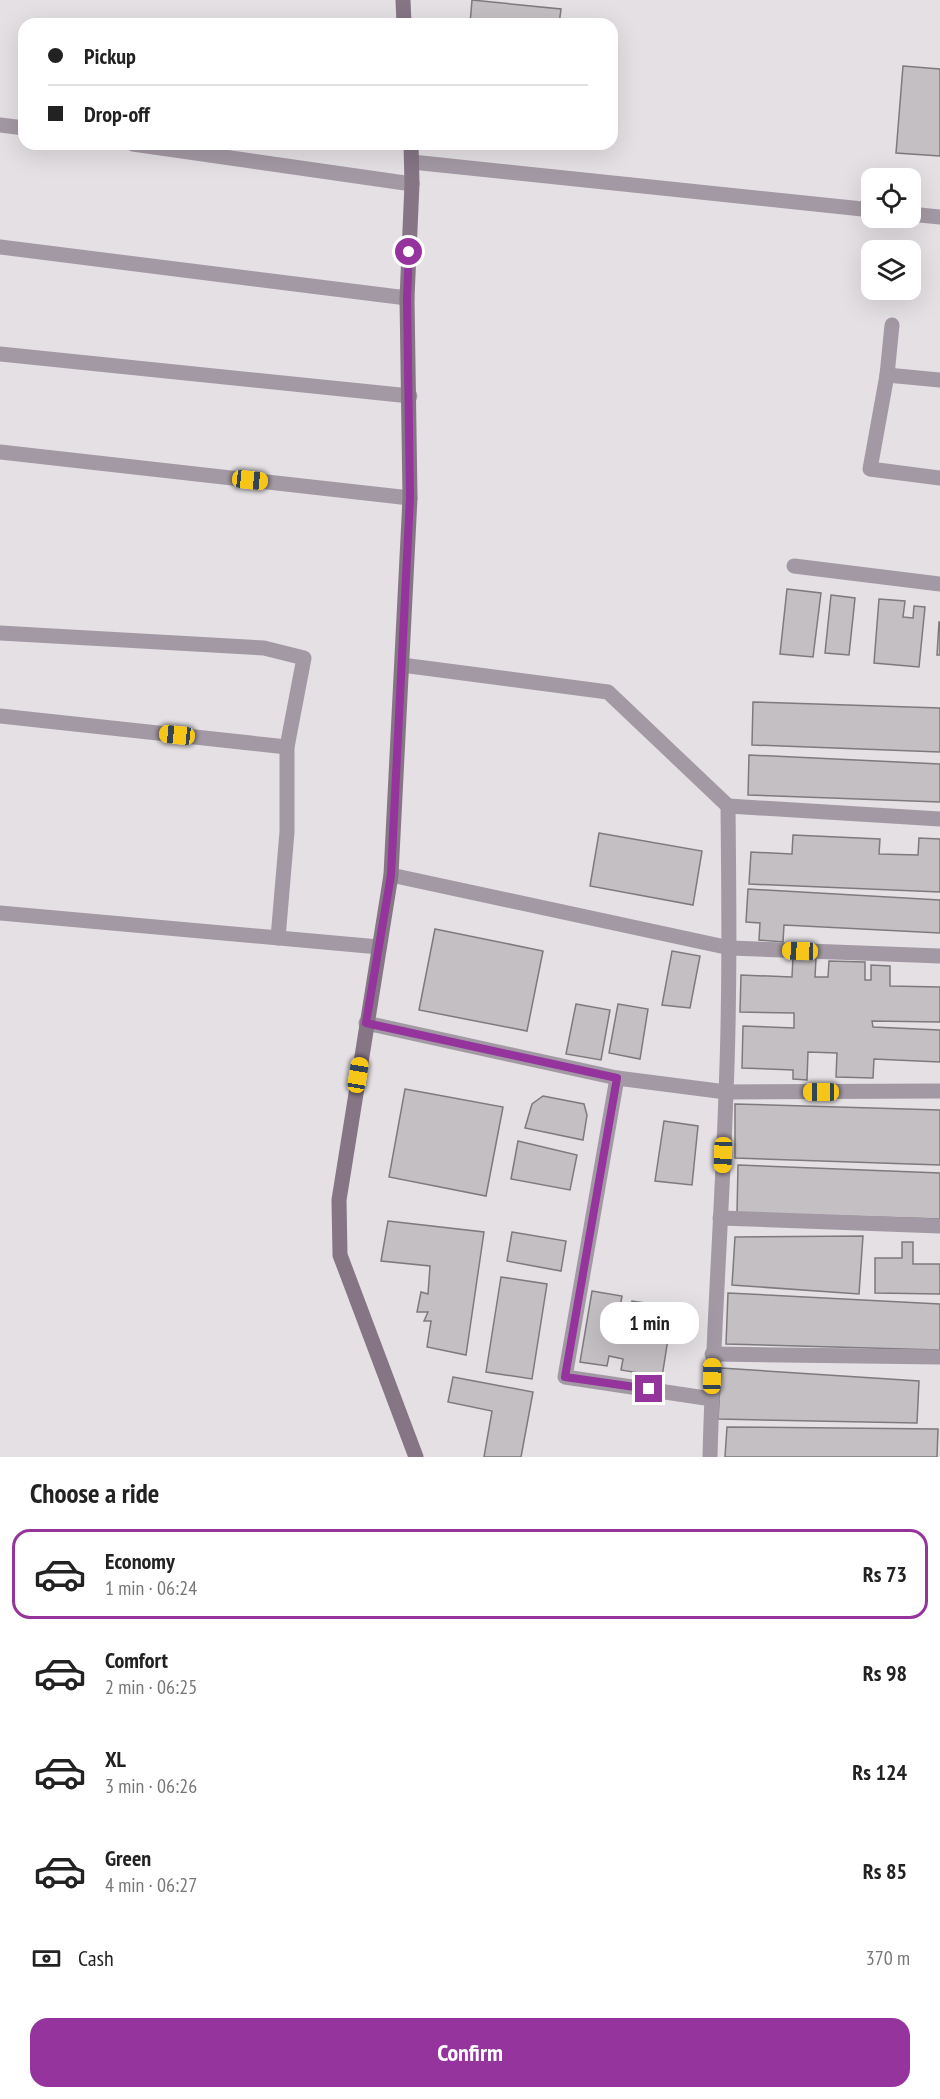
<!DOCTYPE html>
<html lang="en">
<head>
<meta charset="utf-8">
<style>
  :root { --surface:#fff; --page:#f6f6f6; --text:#222; --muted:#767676; --line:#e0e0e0; --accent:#94349c }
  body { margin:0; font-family:"PT Sans Narrow",sans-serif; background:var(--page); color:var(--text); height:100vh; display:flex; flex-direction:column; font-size:22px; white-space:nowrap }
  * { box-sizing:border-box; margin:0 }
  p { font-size:20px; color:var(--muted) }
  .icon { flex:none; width:33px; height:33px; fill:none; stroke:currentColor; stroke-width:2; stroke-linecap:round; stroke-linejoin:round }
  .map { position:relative; height:1457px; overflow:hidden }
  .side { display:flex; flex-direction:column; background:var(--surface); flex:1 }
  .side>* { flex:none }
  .banner { position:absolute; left:18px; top:18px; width:600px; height:132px; border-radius:18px; box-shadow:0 6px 24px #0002; display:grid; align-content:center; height:132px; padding:0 30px; background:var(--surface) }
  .controls { position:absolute; left:861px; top:168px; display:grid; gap:12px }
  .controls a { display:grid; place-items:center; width:60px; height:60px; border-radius:12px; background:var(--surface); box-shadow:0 6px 24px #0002; font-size:30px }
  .end { position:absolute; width:27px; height:27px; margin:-14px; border:8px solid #94349c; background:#fff; box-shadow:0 0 0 3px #fff }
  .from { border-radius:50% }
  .bubble { position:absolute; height:42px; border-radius:18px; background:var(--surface); box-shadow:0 6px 24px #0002; font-size:20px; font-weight:600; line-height:42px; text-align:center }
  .car { position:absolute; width:18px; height:36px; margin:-18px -9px; border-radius:8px; box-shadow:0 0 4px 2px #0007; background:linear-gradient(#f5c518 24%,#345 0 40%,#f5c518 0 76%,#345 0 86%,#f5c518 0) }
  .banner b { display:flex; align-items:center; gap:21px; height:57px; font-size:22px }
  .banner b+b { border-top:2px solid var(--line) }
  .banner i { width:15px; height:15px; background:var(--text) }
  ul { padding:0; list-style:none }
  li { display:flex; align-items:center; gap:18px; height:90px; margin:0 12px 9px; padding:0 18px; border:3px solid transparent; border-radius:18px }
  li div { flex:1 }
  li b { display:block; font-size:22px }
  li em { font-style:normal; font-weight:600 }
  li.on { border-color:var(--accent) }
  li>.icon { width:54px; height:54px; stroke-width:1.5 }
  h2 { padding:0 30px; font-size:27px; line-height:72px }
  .pay { display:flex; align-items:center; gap:15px; height:66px; padding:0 30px; font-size:22px }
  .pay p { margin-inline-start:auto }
  .action { display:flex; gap:12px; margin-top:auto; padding:12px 30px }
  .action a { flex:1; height:69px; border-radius:18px; background:var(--accent); color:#fff; font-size:24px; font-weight:600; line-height:69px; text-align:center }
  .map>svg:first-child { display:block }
</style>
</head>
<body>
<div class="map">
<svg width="940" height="1457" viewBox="0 0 940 1457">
  <rect width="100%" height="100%" fill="#e4e0e4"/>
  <g fill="#c3bfc3" stroke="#7d7a7d" stroke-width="1.5">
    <polygon points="472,0 561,9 559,24 470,24"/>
    <polygon points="903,66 940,69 940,156 896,153"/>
    <polygon points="787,589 821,593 813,657 780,654"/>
    <polygon points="831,595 855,598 849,655 825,653"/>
    <polygon points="879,599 905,601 903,617 913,618 914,606 925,607 919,667 874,663"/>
    <polygon points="939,622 940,622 940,655 937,655"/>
    <polygon points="753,702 940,708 940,752 752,745"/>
    <polygon points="749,755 940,764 940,802 748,795"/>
    <polygon points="599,833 702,851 693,905 590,886"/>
    <polygon points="793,835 880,839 879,854 918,855 919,838 940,839 940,892 749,884 751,852 792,854"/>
    <polygon points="748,889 940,900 940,933 784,925 783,942 759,940 760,923 746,922"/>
    <polygon points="435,929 543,951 527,1031 419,1010"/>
    <polygon points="672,951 700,956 690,1008 662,1005"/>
    <polygon points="793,957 816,958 815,977 828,977 829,961 865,962 865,980 871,980 871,965 890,966 890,986 940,987 940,1022 872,1021 873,1027 940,1030 940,1062 874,1059 873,1078 836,1077 837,1053 808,1052 807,1080 793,1079 793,1070 742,1068 743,1026 794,1028 794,1013 740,1012 741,975 792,977"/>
    <polygon points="576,1004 610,1010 601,1060 566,1054"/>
    <polygon points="618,1004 648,1009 640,1059 609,1053"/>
    <polygon points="405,1089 503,1107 486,1196 389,1177"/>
    <polygon points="543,1096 584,1104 587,1115 583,1140 525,1128 532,1104"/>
    <polygon points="735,1104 940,1110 940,1165 735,1158"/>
    <polygon points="664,1121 698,1126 692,1185 655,1181"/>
    <polygon points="518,1141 577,1155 570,1190 511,1179"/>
    <polygon points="738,1165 940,1173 940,1219 737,1213"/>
    <polygon points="388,1221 484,1232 466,1355 427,1347 431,1321 424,1321 428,1312 417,1312 421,1292 428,1294 430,1266 381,1261"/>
    <polygon points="512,1232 566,1241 561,1271 507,1261"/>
    <polygon points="863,1236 859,1294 732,1285 735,1237"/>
    <polygon points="902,1242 913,1242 913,1264 940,1264 940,1294 875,1293 875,1258 902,1258"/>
    <polygon points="501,1277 547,1284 532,1379 486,1372"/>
    <polygon points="592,1291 622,1296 618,1318 629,1320 632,1301 673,1307 662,1377 621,1370 623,1359 609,1356 607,1366 580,1362"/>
    <polygon points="728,1293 940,1304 940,1350 726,1344"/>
    <polygon points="721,1368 919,1381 917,1423 718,1419"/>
    <polygon points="453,1377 533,1392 521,1457 484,1457 492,1411 448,1402"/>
    <polygon points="727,1427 938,1429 937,1457 725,1457"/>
  </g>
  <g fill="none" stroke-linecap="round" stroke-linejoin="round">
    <g stroke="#a399a4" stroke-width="15">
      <polyline points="0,125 24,128"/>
      <polyline points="133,144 412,184"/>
      <polyline points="412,162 872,210"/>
      <polyline points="910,214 940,217"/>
      <polyline points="0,247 407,298"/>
      <polyline points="892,325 887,375 870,469 940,478"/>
      <polyline points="0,354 410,396"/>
      <polyline points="887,375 940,380"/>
      <polyline points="0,452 410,498"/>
      <polyline points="794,566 940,584"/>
      <polyline points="0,633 264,648 304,658 287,747 287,832 278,938"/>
      <path d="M402 665 608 692 728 806C729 901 730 997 726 1093 722 1214 713 1335 710 1457"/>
      <polyline points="0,716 287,747"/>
      <polyline points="728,806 940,819"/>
      <polyline points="391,875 730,948 940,956"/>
      <polyline points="0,913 379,947"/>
      <polyline points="366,1023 617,1078 726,1092 940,1091"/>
      <polyline points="617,1078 565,1377 712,1399"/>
      <polyline points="720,1218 940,1226"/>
      <polyline points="712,1354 940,1357"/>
    </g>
    <g stroke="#857585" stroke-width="15">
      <polyline points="403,0 404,24"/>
      <polyline points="411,144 412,184 407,298 410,498 391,875 339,1200 340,1255 416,1457"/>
    </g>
  </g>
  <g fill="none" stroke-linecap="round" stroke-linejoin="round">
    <polyline stroke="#94349c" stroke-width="8" points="409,252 407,298 410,498 391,875 366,1023 617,1078 565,1377 649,1389"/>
  </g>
</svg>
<div class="controls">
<a><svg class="icon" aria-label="locate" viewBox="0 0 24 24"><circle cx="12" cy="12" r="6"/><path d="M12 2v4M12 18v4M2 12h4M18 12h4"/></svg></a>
<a><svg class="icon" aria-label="layers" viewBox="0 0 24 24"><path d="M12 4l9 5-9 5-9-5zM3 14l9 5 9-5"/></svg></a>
</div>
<i class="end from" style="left:409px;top:252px"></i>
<i class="end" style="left:649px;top:1389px"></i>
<div class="bubble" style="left:600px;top:1302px;width:99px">1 min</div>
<i class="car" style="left:250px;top:480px;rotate:96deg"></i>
<i class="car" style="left:177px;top:735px;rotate:276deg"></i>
<i class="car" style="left:800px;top:951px;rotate:272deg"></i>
<i class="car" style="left:358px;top:1075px;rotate:9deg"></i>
<i class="car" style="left:821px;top:1092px;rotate:270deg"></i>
<i class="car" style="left:723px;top:1155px;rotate:182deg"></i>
<i class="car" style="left:712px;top:1376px;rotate:1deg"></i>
<div class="banner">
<b><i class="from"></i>Pickup</b>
<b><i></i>Drop-off</b>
</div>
</div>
<section class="side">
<h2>Choose a ride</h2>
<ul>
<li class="on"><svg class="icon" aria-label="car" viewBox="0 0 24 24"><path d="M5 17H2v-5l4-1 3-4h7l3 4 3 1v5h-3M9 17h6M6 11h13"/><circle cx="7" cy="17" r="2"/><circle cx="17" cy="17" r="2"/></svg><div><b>Economy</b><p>1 min · 06:24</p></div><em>Rs 73</em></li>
<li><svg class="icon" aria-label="car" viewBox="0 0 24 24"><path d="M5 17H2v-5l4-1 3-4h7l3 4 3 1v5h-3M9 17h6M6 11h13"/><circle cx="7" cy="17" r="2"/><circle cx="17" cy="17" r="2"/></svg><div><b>Comfort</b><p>2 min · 06:25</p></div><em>Rs 98</em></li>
<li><svg class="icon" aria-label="car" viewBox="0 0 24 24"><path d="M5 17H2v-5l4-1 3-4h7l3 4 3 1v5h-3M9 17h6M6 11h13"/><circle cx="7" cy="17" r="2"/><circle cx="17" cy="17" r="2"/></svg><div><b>XL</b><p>3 min · 06:26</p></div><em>Rs 124</em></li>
<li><svg class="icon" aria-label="car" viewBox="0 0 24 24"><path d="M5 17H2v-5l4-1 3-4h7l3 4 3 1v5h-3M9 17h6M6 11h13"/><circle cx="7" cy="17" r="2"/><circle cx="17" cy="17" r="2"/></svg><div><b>Green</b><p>4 min · 06:27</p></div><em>Rs 85</em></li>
</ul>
<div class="pay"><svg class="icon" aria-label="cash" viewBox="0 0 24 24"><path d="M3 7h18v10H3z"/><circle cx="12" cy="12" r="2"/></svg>Cash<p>370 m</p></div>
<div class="action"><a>Confirm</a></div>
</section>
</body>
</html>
